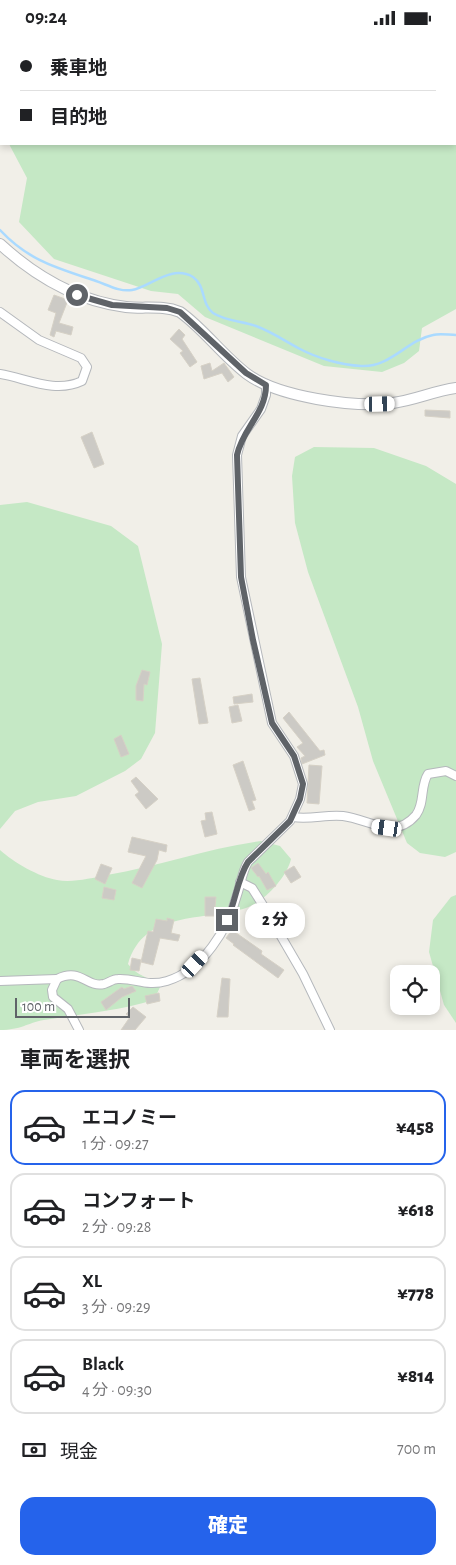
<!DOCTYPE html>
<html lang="ja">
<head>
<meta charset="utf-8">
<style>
  :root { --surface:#fff; --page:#f6f6f6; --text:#202124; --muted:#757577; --line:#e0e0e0; --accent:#2563eb }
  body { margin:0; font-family:"Alegreya Sans","Noto Sans JP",sans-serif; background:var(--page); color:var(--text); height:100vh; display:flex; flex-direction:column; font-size:19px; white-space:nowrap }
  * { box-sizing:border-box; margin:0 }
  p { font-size:16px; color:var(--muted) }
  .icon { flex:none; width:28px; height:28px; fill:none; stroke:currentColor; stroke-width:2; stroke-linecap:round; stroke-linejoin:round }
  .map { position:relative; height:995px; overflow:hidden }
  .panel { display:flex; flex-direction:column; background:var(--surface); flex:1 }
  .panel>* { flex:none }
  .top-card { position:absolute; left:0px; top:0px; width:456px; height:110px; box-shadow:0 2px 8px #0003; display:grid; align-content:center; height:110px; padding:0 20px; background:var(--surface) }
  .buttons { position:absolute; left:390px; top:930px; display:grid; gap:10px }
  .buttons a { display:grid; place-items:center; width:50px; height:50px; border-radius:10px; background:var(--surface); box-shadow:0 2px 8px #0003; font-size:25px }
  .scale { position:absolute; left:15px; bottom:12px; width:115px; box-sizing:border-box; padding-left:5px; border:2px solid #5f6368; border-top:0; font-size:14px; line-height:18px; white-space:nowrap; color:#5f6368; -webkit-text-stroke:4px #fff; paint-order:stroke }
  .end { position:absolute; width:22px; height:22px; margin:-11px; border:6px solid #5f6368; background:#fff; box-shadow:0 0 0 2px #fff }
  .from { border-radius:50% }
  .bubble { position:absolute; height:35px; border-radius:15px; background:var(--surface); box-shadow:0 2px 8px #0003; font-size:16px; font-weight:800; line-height:35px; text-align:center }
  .car { position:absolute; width:15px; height:30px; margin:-15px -8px; border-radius:6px; box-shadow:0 0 4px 1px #0007; background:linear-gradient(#fff 24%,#345 0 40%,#fff 0 76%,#345 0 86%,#fff 0) }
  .top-card b { display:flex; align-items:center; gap:18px; height:48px; font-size:19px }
  .top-card b+b { border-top:1px solid var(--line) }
  .top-card i { width:12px; height:12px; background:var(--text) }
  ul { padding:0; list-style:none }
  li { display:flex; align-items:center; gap:15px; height:75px; margin:0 10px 8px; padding:0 10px; border:2px solid var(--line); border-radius:15px }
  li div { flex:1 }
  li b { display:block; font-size:19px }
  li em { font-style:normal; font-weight:800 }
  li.active { border-color:var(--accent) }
  li>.icon { width:45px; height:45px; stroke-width:1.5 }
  h2 { padding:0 20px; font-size:22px; line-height:60px }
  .pay { display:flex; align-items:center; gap:12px; height:55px; padding:0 20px; font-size:19px }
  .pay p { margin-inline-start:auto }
  .action { display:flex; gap:10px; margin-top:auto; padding:10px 20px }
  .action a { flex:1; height:58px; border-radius:15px; background:var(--accent); color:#fff; font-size:20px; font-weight:800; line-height:58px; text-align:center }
  .status { display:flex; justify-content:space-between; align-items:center; height:35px; padding:0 25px; background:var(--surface); direction:ltr }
  .status svg { height:14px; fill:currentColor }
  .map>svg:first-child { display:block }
</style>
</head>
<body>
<div class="status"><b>09:24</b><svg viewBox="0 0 49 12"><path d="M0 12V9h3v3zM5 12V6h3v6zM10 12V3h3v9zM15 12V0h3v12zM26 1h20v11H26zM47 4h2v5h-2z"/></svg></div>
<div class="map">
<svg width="456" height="995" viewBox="0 0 456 995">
  <rect width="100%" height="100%" fill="#f1efe8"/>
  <g fill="#c5e8c5">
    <polygon points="0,0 456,0 456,274 422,293 419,316 404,328 382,337 324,331 205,282 178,259 151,256 54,224 19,187 27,143 9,109 455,109 455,1 1,1 1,95"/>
    <polygon points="314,412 374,413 426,431 456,449 456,817 445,822 420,818 407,808 373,726 358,672 308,537 295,488 292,441 295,422"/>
    <polygon points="27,467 111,491 138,511 162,609 155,698 141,724 125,736 76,761 38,767 15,776 0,794 0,470"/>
    <path d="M261 806 280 811 291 824C287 842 264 867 246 873 204 887 144 874 128 929 136 940 149 943 161 950L154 965C118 976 81 979 44 985 27 988 21 995 0 995V815C13 827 39 842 57 845 72 848 92 843 107 840 159 831 209 813 261 806Z"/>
    <polygon points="456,860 456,988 444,970 429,917 433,885 451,862"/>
  </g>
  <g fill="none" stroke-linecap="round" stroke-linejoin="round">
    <path stroke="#aadaff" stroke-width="2.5" d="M0 195C29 226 57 233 96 246 108 250 119 257 132 255 150 252 171 229 193 242 206 251 201 269 213 278 225 286 242 286 256 291 272 297 285 306 300 314 317 323 341 330 361 331 390 333 407 305 433 300 440 298 449 300 456 300"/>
  </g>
  <g fill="#cccac5" stroke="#d6d1c6">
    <polygon points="54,260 68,265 59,288 73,292 71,300 56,296 54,302 50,300 56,278 48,275"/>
    <polygon points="179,294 185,300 182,304 197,327 190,332 180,318 183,316 170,304"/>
    <polygon points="210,328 212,336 224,328 234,342 228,347 222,338 204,344 201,331"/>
    <polygon points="425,375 450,376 450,383 425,381"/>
    <polygon points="92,397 104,429 94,433 81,402"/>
    <polygon points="142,635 150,637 147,650 144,649 143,666 136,665 136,651"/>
    <polygon points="200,643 208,688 199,689 192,644"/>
    <polygon points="252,659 253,667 234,669 233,662"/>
    <polygon points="238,670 242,686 232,688 229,672"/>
    <polygon points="289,677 320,716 324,715 325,720 302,729 301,723 305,721 297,712 303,708 283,683"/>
    <polygon points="121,700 129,719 121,722 114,704"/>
    <polygon points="243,726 256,765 252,766 255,774 249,776 233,730"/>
    <polygon points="309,730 322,731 319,769 307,768"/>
    <polygon points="136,742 158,764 146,774 135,760 139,757 131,746"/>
    <polygon points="212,777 217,799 205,802 201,786 206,785 205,778"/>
    <polygon points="132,802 167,810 166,817 159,815 157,825 142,853 132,848 146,821 128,817"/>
    <polygon points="258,828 266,839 268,837 276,851 267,855 259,841 258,842 251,833"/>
    <polygon points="101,829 112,833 105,849 95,844"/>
    <polygon points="294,831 301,842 291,848 284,837"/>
    <polygon points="104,852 116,855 114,865 102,863"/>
    <polygon points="205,862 216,862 214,881 205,881"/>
    <polygon points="167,883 174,885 171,898 180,900 178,906 160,903 153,930 141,927 148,896 153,897 156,884 167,886"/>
    <polygon points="232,895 262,916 261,919 284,935 278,943 233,910 234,909 226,903"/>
    <polygon points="132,923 141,925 139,936 130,935"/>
    <polygon points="222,943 230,944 228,982 217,982"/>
    <polygon points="132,951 136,956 122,962 106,975 101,967 122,952 124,954"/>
    <polygon points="159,958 160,966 147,969 145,961"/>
    <polygon points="133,972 146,982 135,995 121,995 130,982 126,979"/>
  </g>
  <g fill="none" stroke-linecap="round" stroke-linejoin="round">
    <g stroke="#b5b8bc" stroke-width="10">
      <g id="minor">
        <path d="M0 277 39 305 81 323 87 332 82 346C55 359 26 343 0 339"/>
        <path d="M293 782C310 785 327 779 343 781 369 784 394 806 416 780 425 768 420 751 428 739L446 736 456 741"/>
        <polyline points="240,847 252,853 264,872 303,939 330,995"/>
        <polyline points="0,946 57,944"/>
        <path d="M79 995 68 974 53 962 52 955 57 944C81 932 86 953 104 949 108 948 113 944 118 944 136 943 146 952 167 946 203 935 228 894 237 860 241 848 242 837 248 827L290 786 300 764 303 749 294 721 272 688 241 542 237 420 242 401 261 374 266 360V349"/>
      </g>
    </g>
    <g stroke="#b5b8bc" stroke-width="12">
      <path id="tertiary" d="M0 209C36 242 77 266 126 272 144 274 163 270 180 277 204 294 222 320 247 339 278 362 354 373 393 368 415 365 434 356 456 353"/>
    </g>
    <use href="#minor" stroke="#fff" stroke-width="8"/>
    <use href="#tertiary" stroke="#fff" stroke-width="10"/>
  </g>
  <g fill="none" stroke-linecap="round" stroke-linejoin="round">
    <path stroke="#5f6368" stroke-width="6" d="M77 260 112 270 167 273 180 277 246 338 266 350C266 378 243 393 237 420L241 542 253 605 272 688 294 721 303 749 300 764 290 786 248 827C237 844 236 866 227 885"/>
  </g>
</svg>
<div class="buttons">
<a><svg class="icon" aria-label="locate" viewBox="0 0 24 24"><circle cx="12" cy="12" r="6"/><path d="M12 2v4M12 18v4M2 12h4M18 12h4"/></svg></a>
</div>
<div class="scale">100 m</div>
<i class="end from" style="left:77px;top:260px"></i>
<i class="end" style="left:227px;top:885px"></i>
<div class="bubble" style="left:245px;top:868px;width:60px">2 分</div>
<i class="car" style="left:380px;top:369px;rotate:89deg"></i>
<i class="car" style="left:387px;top:793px;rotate:278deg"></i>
<i class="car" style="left:195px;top:929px;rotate:43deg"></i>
<div class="top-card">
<b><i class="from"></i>乗車地</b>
<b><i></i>目的地</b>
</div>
</div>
<section class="panel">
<h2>車両を選択</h2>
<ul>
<li class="active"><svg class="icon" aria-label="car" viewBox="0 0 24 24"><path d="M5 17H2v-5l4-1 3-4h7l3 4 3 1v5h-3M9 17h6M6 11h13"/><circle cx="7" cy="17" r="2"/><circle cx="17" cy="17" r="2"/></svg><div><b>エコノミー</b><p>1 分 · 09:27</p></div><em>¥458</em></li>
<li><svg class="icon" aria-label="car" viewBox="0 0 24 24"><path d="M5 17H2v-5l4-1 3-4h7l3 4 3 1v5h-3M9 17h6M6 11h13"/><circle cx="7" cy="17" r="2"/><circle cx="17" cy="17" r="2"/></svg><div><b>コンフォート</b><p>2 分 · 09:28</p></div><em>¥618</em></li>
<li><svg class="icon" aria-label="car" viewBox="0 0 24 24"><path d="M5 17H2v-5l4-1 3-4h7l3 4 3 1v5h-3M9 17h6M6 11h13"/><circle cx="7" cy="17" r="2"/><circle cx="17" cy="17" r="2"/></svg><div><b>XL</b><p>3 分 · 09:29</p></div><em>¥778</em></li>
<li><svg class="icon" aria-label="car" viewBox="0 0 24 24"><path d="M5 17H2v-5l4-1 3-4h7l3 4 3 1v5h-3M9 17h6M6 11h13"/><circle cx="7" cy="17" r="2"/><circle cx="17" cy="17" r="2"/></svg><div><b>Black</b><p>4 分 · 09:30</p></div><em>¥814</em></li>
</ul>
<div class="pay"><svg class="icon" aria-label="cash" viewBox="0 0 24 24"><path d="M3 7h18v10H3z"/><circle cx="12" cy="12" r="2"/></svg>現金<p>700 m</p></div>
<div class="action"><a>確定</a></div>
</section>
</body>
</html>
